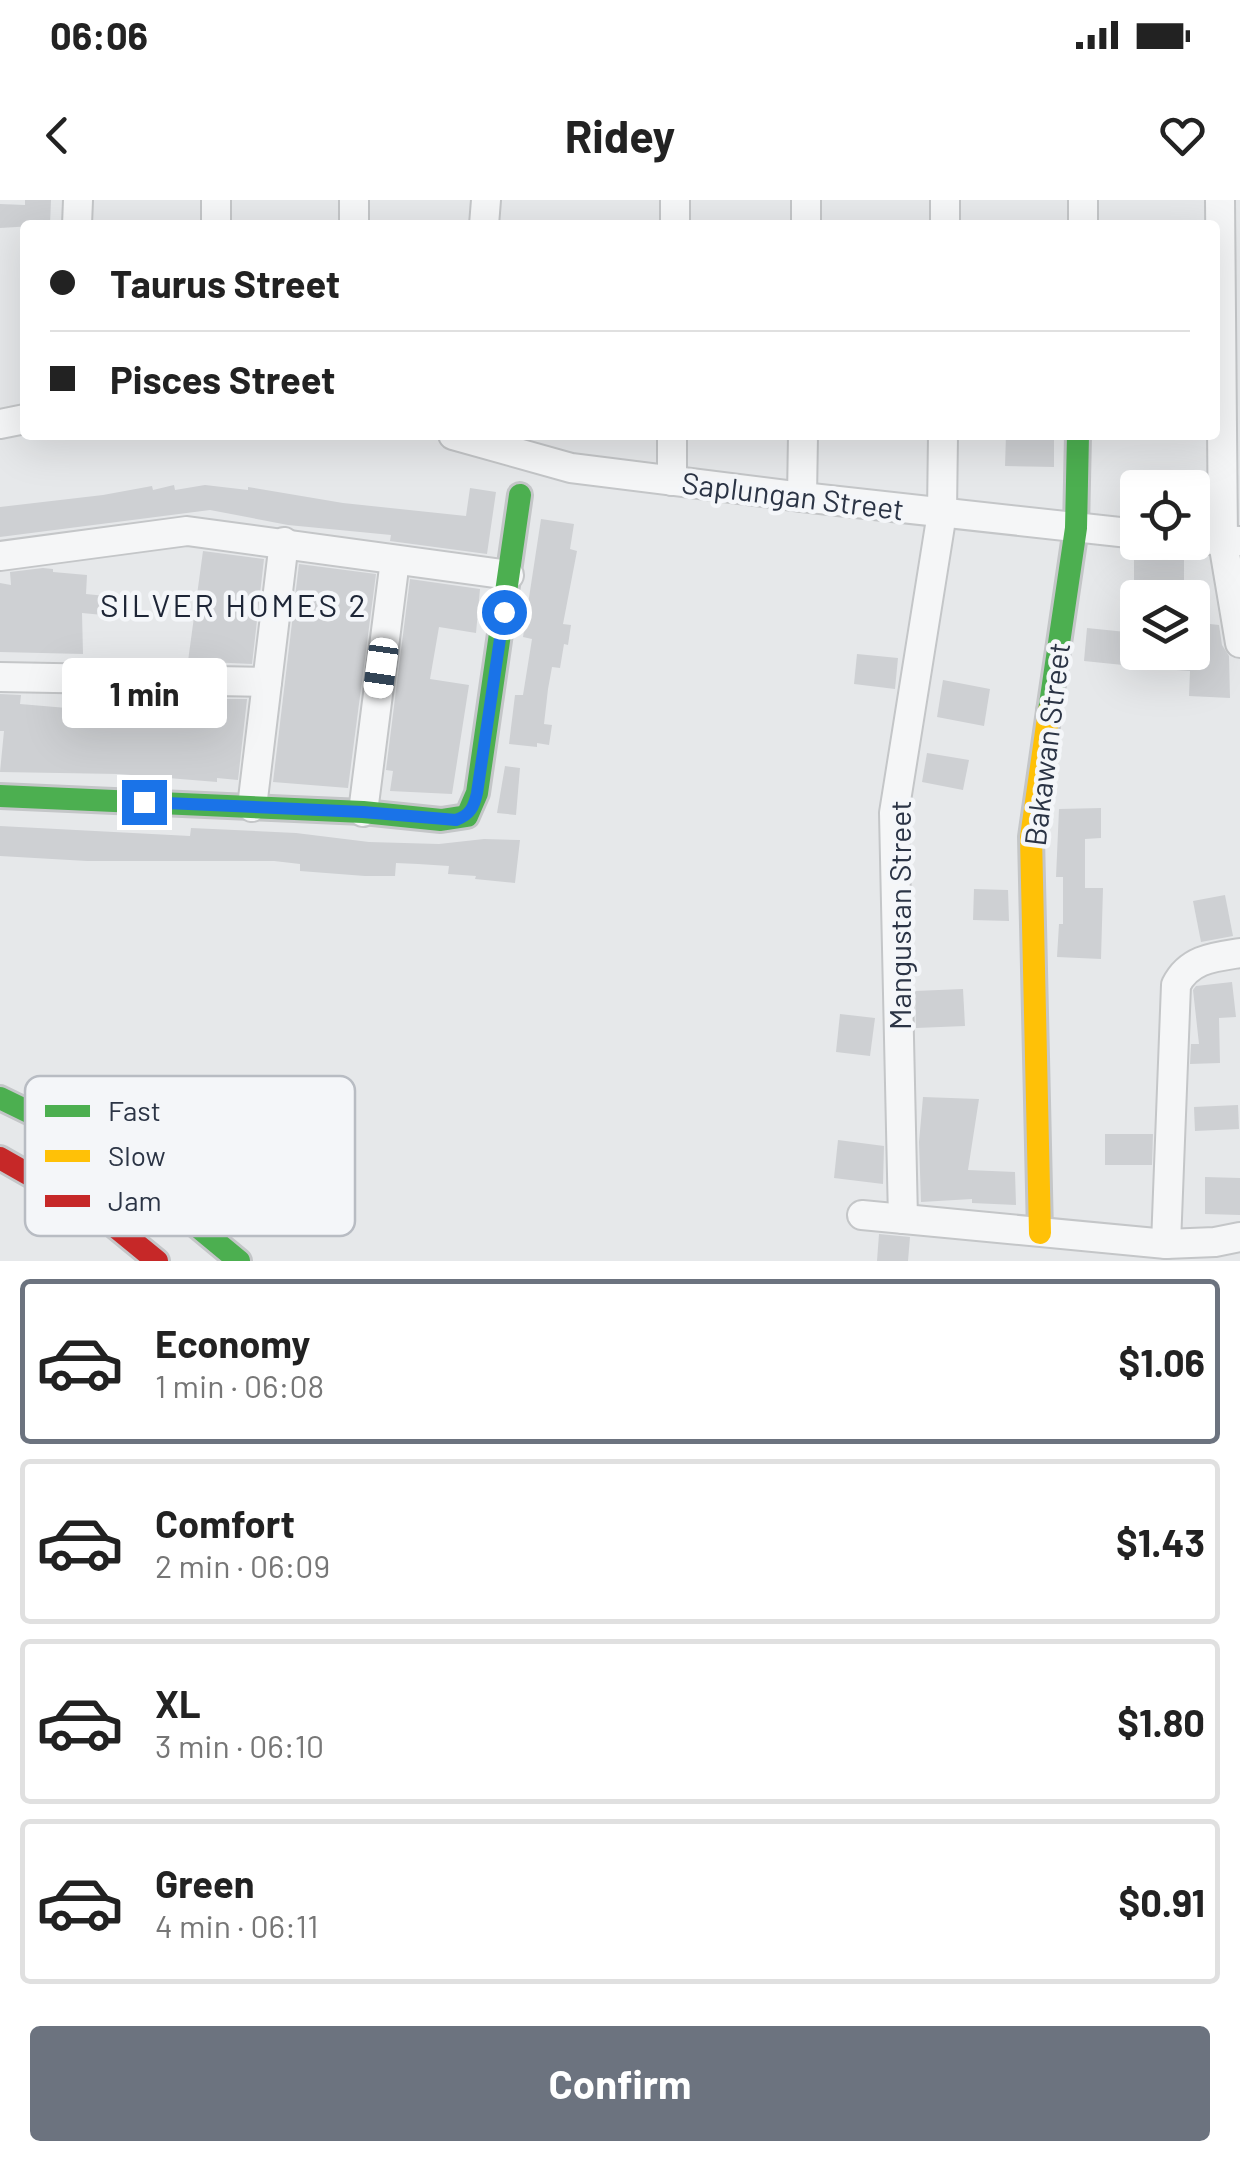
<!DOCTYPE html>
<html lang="en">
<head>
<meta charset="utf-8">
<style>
  :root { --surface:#fff; --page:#f6f6f6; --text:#222; --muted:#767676; --line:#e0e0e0; --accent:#6c737f }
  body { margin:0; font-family:Barlow,sans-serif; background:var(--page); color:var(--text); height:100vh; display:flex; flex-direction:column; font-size:38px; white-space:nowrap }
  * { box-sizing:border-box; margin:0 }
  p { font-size:32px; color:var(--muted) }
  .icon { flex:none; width:55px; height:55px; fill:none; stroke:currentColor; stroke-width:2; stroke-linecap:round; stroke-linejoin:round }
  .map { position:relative; height:1061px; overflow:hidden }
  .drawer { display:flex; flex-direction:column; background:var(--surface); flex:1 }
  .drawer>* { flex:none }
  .banner { position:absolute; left:20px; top:20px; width:1200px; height:220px; border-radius:10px; box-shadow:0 10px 40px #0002; display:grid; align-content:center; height:220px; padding:0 30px; background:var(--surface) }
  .controls { position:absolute; left:1120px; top:270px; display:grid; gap:20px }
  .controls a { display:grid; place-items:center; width:90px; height:90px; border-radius:10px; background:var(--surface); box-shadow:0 10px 40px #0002; font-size:50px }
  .end { position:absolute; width:45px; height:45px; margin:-22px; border:12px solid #1a73e8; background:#fff; box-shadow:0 0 0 5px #fff }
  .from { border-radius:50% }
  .bubble { position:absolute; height:70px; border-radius:10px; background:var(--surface); box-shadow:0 10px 40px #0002; font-size:32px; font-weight:700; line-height:70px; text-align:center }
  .car { position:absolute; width:30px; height:60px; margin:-30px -15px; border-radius:12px; box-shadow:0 0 8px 2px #0007; background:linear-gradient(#fff 24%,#345 0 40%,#fff 0 76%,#345 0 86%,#fff 0) }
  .banner b { display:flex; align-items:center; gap:35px; height:95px; font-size:38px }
  .banner b+b { border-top:2px solid var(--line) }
  .banner i { width:25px; height:25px; background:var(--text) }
  ul { padding:18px 0 0; list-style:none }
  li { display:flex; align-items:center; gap:30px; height:165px; margin:0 20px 15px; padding:0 10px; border:5px solid var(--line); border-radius:10px }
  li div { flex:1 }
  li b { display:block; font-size:38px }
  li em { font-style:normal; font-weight:700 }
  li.current { border-color:var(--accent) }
  li>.icon { width:90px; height:90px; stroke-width:1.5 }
  .button { display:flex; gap:20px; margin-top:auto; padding:20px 30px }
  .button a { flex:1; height:115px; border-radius:10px; background:var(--accent); color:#fff; font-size:40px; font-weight:700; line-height:115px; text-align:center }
  .status { display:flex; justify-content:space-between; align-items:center; height:70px; padding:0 50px; background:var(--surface); direction:ltr }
  .status svg { height:28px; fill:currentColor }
  header { display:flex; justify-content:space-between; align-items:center; height:130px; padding:0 30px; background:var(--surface); font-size:45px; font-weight:700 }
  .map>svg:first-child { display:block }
</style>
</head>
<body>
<div class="status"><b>06:06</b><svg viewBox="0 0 49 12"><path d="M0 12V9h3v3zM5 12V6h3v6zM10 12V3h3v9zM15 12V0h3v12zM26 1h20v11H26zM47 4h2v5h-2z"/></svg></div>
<header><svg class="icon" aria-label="back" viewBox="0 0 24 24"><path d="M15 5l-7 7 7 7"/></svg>Ridey<svg class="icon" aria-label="heart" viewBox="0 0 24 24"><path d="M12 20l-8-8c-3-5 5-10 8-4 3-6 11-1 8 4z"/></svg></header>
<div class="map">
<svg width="1240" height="1061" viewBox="0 0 1240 1061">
  <rect width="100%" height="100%" fill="#e6e8ea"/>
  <g fill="#ced0d3">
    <polygon points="25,0 51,0 50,25 0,28 0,4 25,5"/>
    <polygon points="1006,235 1054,235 1054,267 1005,266"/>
    <polygon points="174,285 175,290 205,285 248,290 248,287 343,303 466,316 470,288 496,292 487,354 390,341 391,335 288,325 210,310 0,337 0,307 103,295 152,286 153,290"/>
    <polygon points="541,319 574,324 570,349 577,351 563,424 571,425 568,445 564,444 560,468 552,467 548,489 544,524 552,525 549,545 537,543 537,547 509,544 515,495 523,495 532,439 523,437"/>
    <polygon points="203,351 264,359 252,464 188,461"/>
    <rect x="1134" y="355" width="50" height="27"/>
    <polygon points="299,364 376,374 348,588 273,582"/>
    <polygon points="43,368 53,369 53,372 87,375 86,394 126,398 124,417 82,413 83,454 0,452 0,383 11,385 10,372"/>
    <polygon points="410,379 480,389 476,433 439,427 430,479 469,485 452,594 390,591 393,571 386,570"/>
    <polygon points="1192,422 1219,425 1222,445 1229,456 1230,498 1189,496 1190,471 1135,467 1135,452 1192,452"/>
    <polygon points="1087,428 1126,432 1123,465 1084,461"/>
    <polygon points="857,454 898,458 895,489 854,484"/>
    <polygon points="943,480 990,489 984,526 937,517"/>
    <polygon points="0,494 21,495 20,504 126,513 126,507 147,508 147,501 151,500 221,510 222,499 247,499 238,580 217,578 217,582 119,574 0,572 4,531 0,531"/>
    <polygon points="927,553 969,560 963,590 922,582"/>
    <polygon points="505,566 520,568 516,615 497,613"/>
    <polygon points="1101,608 1101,638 1085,639 1085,688 1103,688 1101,759 1057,757 1059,724 1063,724 1063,677 1056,677 1059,609"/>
    <polygon points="0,626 190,636 191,628 296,633 369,642 439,644 484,639 520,640 515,683 475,679 476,676 448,674 449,666 418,664 396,663 395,676 365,676 300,671 300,664 274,661 87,661 0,656"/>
    <polygon points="974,689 1008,690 1009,721 973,720"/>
    <polygon points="1225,695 1233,736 1201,742 1193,701"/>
    <polygon points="1232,782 1236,817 1219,818 1220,863 1190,864 1191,844 1199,844 1193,790 1196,786"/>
    <polygon points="963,789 965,826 916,828 915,791"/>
    <polygon points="840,814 875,818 870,856 836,852"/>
    <polygon points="923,897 979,899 968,970 1015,972 1016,1005 972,1003 972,999 921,1002 919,942"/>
    <polygon points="1238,905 1239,929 1195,931 1194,907"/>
    <polygon points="1105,934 1153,934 1152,965 1105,965"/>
    <polygon points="838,940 884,946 883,984 834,978"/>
    <polygon points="1205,977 1240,978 1240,1015 1205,1014"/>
    <polygon points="879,1034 910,1037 908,1061 877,1061"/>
  </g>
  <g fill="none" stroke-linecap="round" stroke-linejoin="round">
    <g stroke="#c4c6c8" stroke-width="32">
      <g id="street">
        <polyline points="945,0 945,25"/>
        <polyline points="1220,0 1223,342 1240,443"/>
        <polyline points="77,25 78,0"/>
        <polyline points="216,25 216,0"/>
        <polyline points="354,25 354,0"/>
        <polyline points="484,25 486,0"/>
        <polyline points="675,25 675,0"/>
        <polyline points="806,25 806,0"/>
        <polyline points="1083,25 1083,0"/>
        <polyline points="0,224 25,219"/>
        <polyline points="453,235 571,268 802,297 1138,334"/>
        <polyline points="672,281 672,235"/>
        <polyline points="802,297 803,235"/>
        <polyline points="1192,339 1240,341"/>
        <polyline points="0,356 187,331 509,375"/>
        <polyline points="0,477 267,482"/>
        <polyline points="252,607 284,342"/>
        <polyline points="363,612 395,360"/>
        <polyline points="862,1015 1166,1044 1215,1042 1240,1037"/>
        <polyline points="903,1019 894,613 942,313 943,235"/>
        <path d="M1166 1044 1176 785C1189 759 1214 757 1240 753"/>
      </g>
    </g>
    <g stroke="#c4c6c8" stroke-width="28">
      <g id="fast">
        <polyline points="1049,511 1076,328 1078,235"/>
        <polyline points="0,596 363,612 441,620 467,616 477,593 520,295"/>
        <polyline points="0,898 72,933 128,969 239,1061"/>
      </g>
    </g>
    <g stroke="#c4c6c8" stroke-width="28">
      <polyline id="slow" points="1040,1033 1031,637 1049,511"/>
    </g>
    <g stroke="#c4c6c8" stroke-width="28">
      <polyline id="jam" points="0,958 102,1016 157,1061"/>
    </g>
    <use href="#street" stroke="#f5f6f7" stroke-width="28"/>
    <use href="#fast" stroke="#4caf50" stroke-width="22"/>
    <use href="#slow" stroke="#ffc107" stroke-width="22"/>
    <use href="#jam" stroke="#c62828" stroke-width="22"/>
  </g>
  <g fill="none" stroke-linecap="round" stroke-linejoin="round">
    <path stroke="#1a73e8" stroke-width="12" d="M144 602 363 612 456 620C470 615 474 607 477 593L504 412"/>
  </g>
  <g text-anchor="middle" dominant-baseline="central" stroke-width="9" stroke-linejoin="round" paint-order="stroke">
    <g font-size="30" fill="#2b3445" stroke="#f4f6f9">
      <text transform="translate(793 295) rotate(7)">Saplungan Street</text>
      <text transform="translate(1046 544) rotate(-83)">Bakawan Street</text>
      <text transform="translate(899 715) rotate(-90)">Mangustan Street</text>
    </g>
    <g font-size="32" letter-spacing="2.5" fill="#1d2536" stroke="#f4f6f9">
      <text x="234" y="404">SILVER HOMES 2</text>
    </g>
  </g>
  <rect x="25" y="876" width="330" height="160" rx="15" fill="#f4f6f9" stroke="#b8bcc3" stroke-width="2.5"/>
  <rect x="45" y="905" width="45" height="12" fill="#4caf50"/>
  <rect x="45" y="950" width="45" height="12" fill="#ffc107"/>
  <rect x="45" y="995" width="45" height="12" fill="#c62828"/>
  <g font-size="28" fill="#2b3445">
    <text x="108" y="921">Fast</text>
    <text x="108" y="966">Slow</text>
    <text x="108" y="1011">Jam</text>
  </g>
</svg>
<div class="controls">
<a><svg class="icon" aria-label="locate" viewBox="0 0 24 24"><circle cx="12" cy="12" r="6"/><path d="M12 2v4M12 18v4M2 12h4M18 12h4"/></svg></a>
<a><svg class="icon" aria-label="layers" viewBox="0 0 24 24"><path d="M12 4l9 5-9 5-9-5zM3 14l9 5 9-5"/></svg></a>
</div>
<i class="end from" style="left:504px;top:412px"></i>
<i class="end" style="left:144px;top:602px"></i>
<div class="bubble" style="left:62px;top:458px;width:165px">1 min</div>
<i class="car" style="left:381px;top:468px;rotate:188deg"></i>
<div class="banner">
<b><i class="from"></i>Taurus Street</b>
<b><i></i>Pisces Street</b>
</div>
</div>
<section class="drawer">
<ul>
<li class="current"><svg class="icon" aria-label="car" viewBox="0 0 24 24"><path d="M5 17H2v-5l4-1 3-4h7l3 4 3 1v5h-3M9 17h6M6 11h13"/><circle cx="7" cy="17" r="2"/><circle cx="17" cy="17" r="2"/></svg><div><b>Economy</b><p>1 min · 06:08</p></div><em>$1.06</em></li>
<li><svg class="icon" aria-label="car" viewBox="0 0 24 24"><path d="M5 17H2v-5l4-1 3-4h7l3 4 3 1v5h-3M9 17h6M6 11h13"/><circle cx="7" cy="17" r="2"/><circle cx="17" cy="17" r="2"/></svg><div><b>Comfort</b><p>2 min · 06:09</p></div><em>$1.43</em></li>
<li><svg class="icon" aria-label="car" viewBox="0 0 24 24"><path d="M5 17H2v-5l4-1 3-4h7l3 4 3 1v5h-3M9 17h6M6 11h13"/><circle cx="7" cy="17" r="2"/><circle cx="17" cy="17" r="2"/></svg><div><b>XL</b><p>3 min · 06:10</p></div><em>$1.80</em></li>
<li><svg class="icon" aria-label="car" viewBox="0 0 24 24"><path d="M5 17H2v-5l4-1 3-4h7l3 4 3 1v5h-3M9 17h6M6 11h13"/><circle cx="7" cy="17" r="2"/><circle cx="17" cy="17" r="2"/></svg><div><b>Green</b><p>4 min · 06:11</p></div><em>$0.91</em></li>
</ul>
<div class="button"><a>Confirm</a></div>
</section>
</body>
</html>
